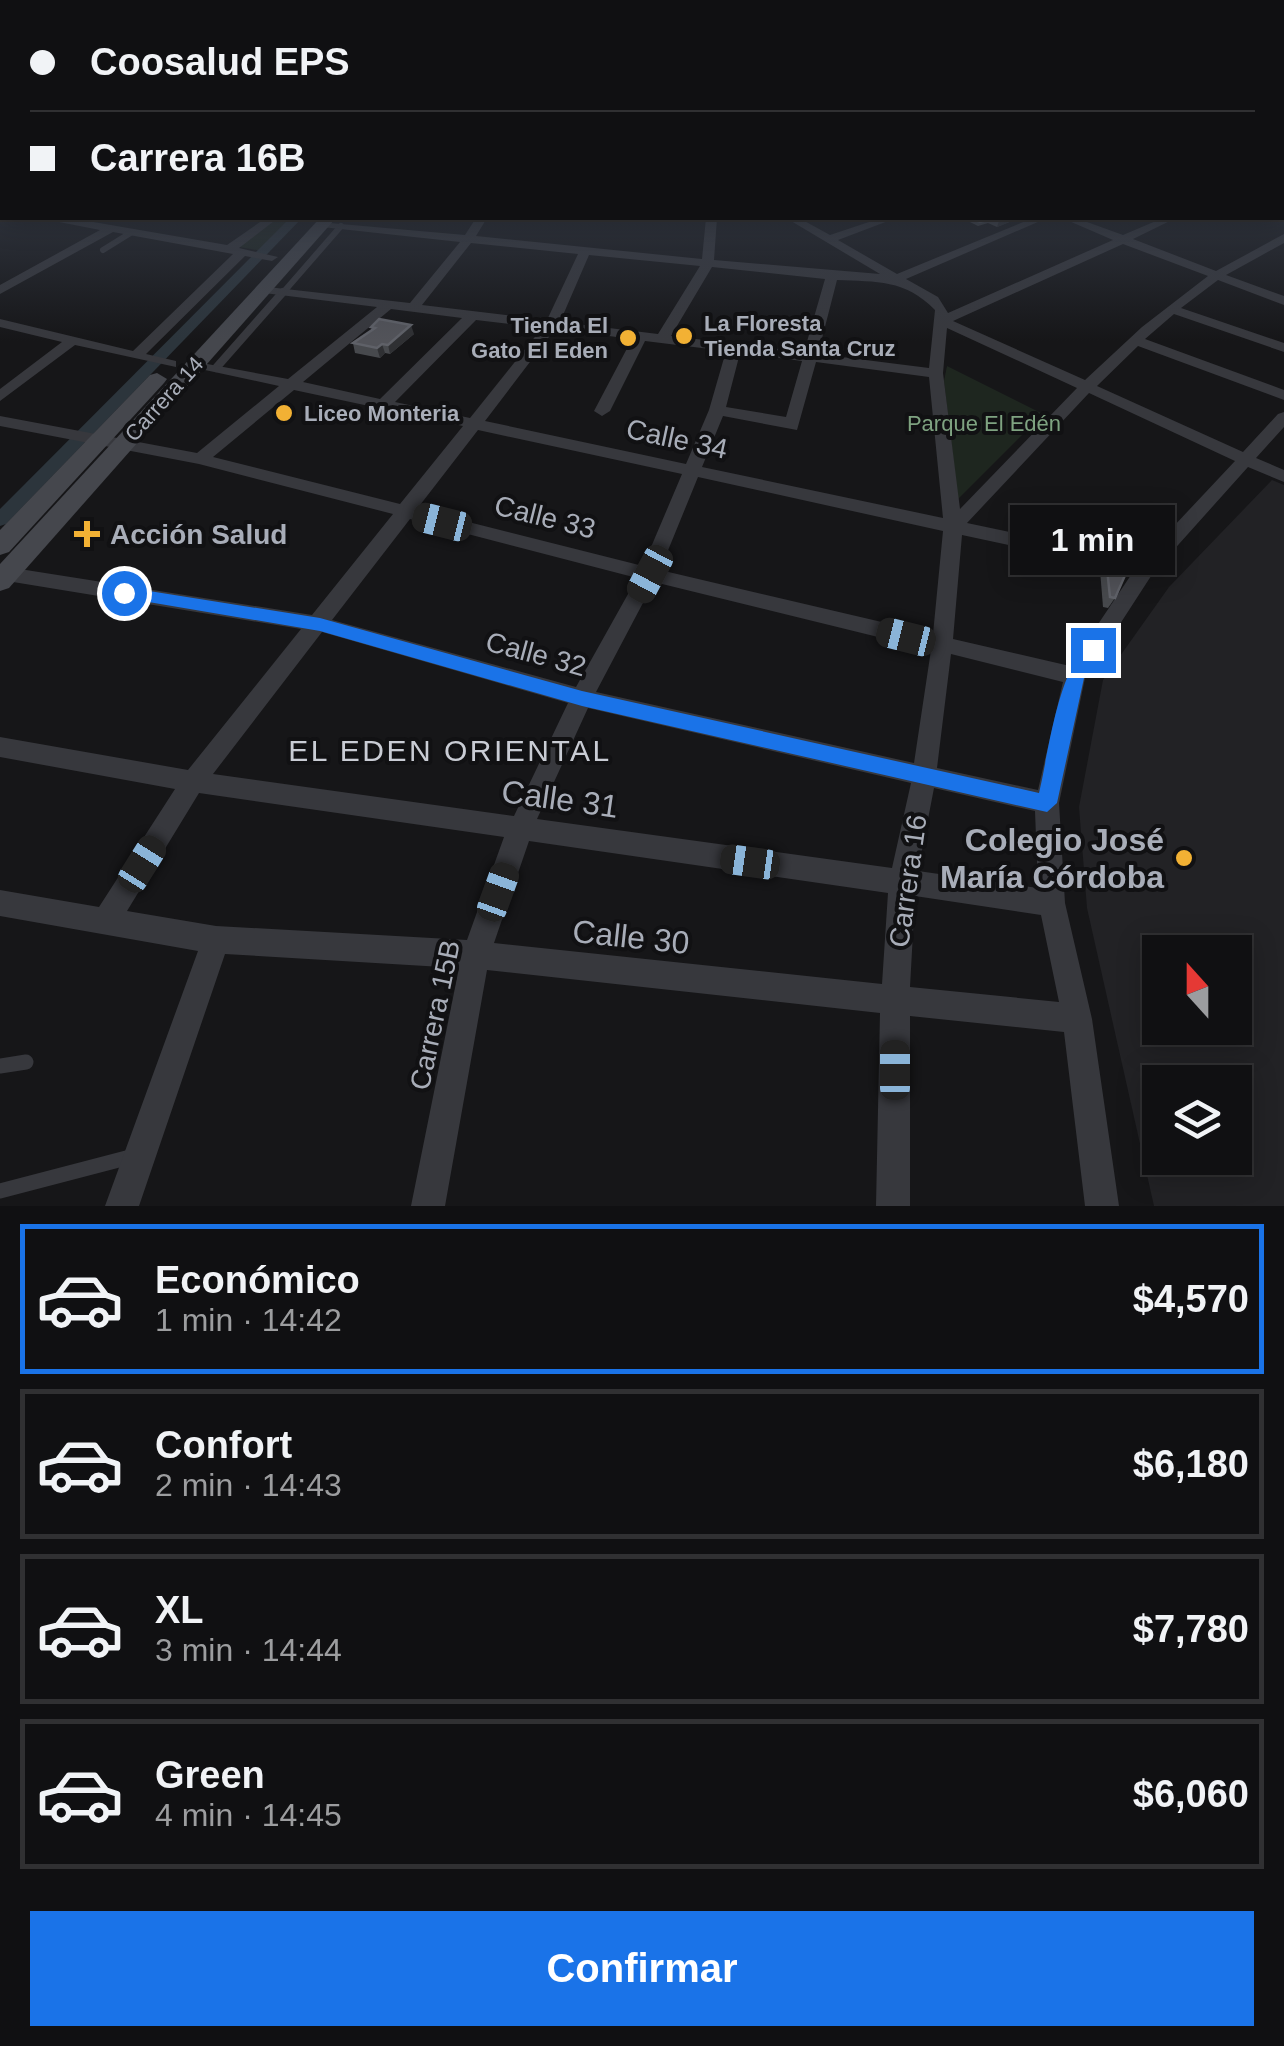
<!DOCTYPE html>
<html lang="es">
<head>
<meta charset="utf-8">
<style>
  :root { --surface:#101012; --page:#19191b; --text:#f1f3f6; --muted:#9c9d9f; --line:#303032; --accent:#1a73e8 }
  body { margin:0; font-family:Arial,sans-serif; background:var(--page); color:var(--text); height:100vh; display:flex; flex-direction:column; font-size:38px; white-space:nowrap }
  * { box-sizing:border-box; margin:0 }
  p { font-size:32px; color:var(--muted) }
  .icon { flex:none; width:55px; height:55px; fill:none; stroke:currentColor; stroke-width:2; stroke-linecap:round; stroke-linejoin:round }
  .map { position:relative; height:1206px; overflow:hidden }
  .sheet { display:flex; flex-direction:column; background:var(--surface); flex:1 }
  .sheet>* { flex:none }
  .banner { position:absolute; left:0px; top:0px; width:1285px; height:220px; box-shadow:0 5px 25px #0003,0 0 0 2px var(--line); display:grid; align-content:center; height:220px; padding:0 30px; background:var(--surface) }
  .needle { width:65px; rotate:339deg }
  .tools { position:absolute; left:1142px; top:935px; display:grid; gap:20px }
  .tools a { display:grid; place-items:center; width:110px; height:110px; border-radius:0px; background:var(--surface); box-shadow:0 5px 25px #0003,0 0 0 2px var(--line); font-size:50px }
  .end { position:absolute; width:45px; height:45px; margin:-22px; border:12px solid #1a73e8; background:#fff; box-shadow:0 0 0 5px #fff }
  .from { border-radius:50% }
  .bubble { position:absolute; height:70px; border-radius:0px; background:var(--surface); box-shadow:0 5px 25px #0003,0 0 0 2px var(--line); font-size:32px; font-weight:700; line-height:70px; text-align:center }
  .car { position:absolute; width:30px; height:60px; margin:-30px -15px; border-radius:12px; box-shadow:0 0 8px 2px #0007; background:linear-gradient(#222 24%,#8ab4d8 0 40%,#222 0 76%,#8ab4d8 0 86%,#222 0) }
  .banner b { display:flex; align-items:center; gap:35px; height:95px; font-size:38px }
  .banner b+b { border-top:2px solid var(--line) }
  .banner i { width:25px; height:25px; background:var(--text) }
  ul { padding:18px 0 0; list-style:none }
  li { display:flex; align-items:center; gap:30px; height:150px; margin:0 20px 15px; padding:0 10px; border:5px solid var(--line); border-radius:0px }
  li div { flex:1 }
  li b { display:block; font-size:38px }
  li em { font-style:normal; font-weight:700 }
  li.active { border-color:var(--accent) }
  li>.icon { width:90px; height:90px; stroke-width:1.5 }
  .primary-button { display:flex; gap:20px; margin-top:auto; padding:20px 30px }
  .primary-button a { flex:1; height:115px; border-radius:0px; background:var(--accent); color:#fff; font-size:40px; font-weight:700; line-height:115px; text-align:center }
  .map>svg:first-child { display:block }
</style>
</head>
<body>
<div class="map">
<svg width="1284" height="1206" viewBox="0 0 1284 1206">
  <rect width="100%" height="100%" fill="#161618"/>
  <path fill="#222225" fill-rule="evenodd" d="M1272 480 1284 485V1206H1154L1087 908 1079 807 1103 680 1169 587ZM1160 952H1235V1028H1160ZM1160 1082H1235V1158H1160Z"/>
  <g fill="#1e261f">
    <polygon points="265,218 301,218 267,252 229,245"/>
    <polygon points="947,366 1043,414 958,499 944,381"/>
  </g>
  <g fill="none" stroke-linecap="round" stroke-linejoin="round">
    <polygon fill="#2c353c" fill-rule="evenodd" points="290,218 302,218 6,524 0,526 0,509"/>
    <g stroke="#37383d" stroke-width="6">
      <polyline points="103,250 132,232"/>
      <polyline points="281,295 341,226"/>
    </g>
    <polyline stroke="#37383d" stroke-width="8" points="216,368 283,292"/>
    <g stroke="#37383d" stroke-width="15">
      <polyline points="0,1066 26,1062"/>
      <polyline points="0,1191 134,1156"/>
    </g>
    <g fill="#37383d" fill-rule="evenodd">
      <rect x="1282" y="200" width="2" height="7"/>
      <polygon points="0,213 2,213 6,218 0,220"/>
      <polygon points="49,218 70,218 227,245 266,218 278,218 239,248 278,257 272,261 245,256 146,354 176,361 176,367 75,345 0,401 0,389 62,342 0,327 0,319 133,351 233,254 113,232 0,294 0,285 100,230 54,221"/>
      <path d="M476 218H487L476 236 702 259 706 218H717L714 260 880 274 786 218H799L830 235 881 218H896L838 240 897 274 1033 218H1047L906 279 938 297 948 313 1113 240 1062 218H1076L1123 235 1163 218H1176L1133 239 1216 271 1284 234V243L1226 275 1284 296V305L1218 280 1181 308 1284 343V352L1174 314 1145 339 1284 390V400L1138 346 1097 386 1243 452 1278 414 1284 412V427L1256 458 1284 470V482L1248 467 1153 573 1085 678 1059 803 1065 903 1092 1019 1119 1206H1085L1064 1032 910 1016V1206H876L880 1013 487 970 445 1206H411L459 968 225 954 139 1206H105L198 951 0 916V890L99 907 175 789 0 757V737L188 770 301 629 7 581 0 579V569L7 567 312 615 393 514 199 464 0 426V416L197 453 279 386 191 367V361L288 379 377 307 264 293 258 289 259 286 410 303 460 242 322 227 316 224 318 222 465 235ZM471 243 578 254 547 320 422 305ZM1123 244 1208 276 1142 327 1085 380 953 321ZM589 255 700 266 658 334 560 322ZM712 267 825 279 804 352 671 336ZM837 280C877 282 905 279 935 310L929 368 818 354ZM391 309 462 318 380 399 303 382ZM476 320 542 328 470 418 395 402ZM947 328 1077 388 960 509 943 373ZM555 329 632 339 594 411 602 416 610 411 645 341 726 351 709 410 686 464 485 421ZM740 353 802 361 786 417 726 407ZM816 362 929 377 943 518 702 467 723 416 797 430ZM294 390 463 426 400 504 213 457ZM1089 393 1235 461 1142 560 967 523ZM478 430 682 474 643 566 417 509ZM698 477 943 531 933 634 660 570ZM410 519 637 578 576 687 332 620ZM962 535 1133 572 1070 666 953 639ZM654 582 931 650 914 763 596 692ZM322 632 568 703 514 816 213 774ZM951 654 1063 682 1038 790 937 768ZM588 708 911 783 892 868 537 819ZM934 788 1035 811 1038 888 918 871ZM199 793 504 837 467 940 216 926 127 911ZM529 841 888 893 882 984 494 943ZM915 896 1041 915 1059 1002 910 987Z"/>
    </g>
    <g fill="#45474d" fill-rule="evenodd">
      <polygon points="320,218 336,218 9,588 0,591 0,564"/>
      <polygon points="157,373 167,379 164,383 9,552 0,555 0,530 150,375"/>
    </g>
  </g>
  <g fill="#47494d">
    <polygon points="966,218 1019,218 997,227 988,223 978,226 966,220"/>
    <polygon points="371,327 414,334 390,354 385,353 380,358 355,353 353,343 372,330"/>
    <polygon points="1106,559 1115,598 1108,608 1103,607 1100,570"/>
  </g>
  <g fill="#2f3033">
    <polygon points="1000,218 1019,218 997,227"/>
    <polygon points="411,325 414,334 390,354 388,345"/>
    <polygon points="382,344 385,353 380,358 377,348"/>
  </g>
  <g fill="#525359" stroke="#5f6168" stroke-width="2.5">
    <polygon points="971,218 987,218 990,219 980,222"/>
    <polygon points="379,319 411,325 388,345 382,344 377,348 353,343 375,328 371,327"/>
    <polygon points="1106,559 1130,564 1115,598 1110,597"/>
  </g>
  <linearGradient id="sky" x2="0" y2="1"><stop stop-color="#0c0c0d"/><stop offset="0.5" stop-color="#363c48"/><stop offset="1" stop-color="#363c48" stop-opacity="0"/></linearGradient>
  <rect width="1284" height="341" fill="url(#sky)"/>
  <path fill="#1a73e8" d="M124 587 320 618 582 691 1039 793C1048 757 1059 659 1093 643L1102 650 1084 678 1057 803 1047 812 582 706 320 631 119 597V589Z"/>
  <g fill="#f2b134" stroke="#111113" stroke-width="4">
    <circle cx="684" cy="336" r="10"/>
    <circle cx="628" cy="338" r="10"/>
    <circle cx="284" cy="413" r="10"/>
    <path d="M82 519h10v10h10v10h-10v10h-10v-10h-10v-10h10z"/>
    <circle cx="1184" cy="858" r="10"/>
  </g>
  <g text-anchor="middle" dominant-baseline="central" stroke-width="8" stroke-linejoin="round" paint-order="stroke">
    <g font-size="22" font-weight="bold" fill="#a8adb8" stroke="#111113" text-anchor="start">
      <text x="704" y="323">La Floresta<tspan x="704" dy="25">Tienda Santa Cruz</tspan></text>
      <text x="608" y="325" text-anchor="end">Tienda El<tspan x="608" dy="25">Gato El Eden</tspan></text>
      <text x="304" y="413">Liceo Monteria</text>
    </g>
    <g font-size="22" fill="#a8adb8" stroke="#111113">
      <text transform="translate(164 399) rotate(-48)">Carrera 14</text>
    </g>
    <g font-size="22" fill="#7fa381" stroke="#111113">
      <text x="984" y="423">Parque El Edén</text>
    </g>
    <g font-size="28" fill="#a8adb8" stroke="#111113">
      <text transform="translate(677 439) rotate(12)">Calle 34</text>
      <text transform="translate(545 517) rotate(14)">Calle 33</text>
      <text transform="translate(536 654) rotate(15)">Calle 32</text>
      <text transform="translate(908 881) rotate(-82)">Carrera 16</text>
      <text transform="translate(435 1015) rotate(-78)">Carrera 15B</text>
    </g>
    <g font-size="28" font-weight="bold" fill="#a8adb8" stroke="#111113" text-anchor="start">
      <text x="110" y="534">Acción Salud</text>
    </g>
    <g font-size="30" letter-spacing="2.5" fill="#c9ccd4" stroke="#111113">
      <text x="450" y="750">EL EDEN ORIENTAL</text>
    </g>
    <g font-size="32" fill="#a8adb8" stroke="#111113">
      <text transform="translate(560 799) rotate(8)">Calle 31</text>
      <text transform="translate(631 937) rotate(6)">Calle 30</text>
    </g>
    <g font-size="32" font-weight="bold" fill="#a8adb8" stroke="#111113" text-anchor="end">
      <text x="1164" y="840">Colegio José<tspan x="1164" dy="37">María Córdoba</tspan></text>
    </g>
  </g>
</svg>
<div class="tools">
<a><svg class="needle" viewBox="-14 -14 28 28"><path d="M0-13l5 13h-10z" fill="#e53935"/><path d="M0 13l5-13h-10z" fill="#9c9d9f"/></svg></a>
<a><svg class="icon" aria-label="layers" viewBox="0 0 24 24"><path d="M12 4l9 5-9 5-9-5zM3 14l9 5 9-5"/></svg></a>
</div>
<i class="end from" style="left:124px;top:593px"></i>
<i class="end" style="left:1093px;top:650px"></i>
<div class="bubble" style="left:1010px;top:505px;width:165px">1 min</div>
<i class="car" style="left:442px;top:522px;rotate:284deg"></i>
<i class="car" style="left:650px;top:574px;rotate:208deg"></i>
<i class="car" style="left:906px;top:637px;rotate:284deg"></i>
<i class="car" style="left:750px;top:862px;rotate:278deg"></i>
<i class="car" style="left:142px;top:864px;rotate:32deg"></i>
<i class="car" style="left:498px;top:892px;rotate:20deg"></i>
<i class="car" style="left:895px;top:1070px;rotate:0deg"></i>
<div class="banner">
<b><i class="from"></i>Coosalud EPS</b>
<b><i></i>Carrera 16B</b>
</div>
</div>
<section class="sheet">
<ul>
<li class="active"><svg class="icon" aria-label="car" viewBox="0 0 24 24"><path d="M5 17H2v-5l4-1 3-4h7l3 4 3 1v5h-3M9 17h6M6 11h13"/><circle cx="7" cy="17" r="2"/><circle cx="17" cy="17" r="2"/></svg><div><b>Económico</b><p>1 min · 14:42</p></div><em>$4,570</em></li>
<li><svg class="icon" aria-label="car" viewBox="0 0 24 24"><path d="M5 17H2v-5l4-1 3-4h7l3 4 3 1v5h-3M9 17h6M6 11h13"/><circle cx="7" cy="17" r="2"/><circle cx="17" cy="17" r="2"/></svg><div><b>Confort</b><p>2 min · 14:43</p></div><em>$6,180</em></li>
<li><svg class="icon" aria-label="car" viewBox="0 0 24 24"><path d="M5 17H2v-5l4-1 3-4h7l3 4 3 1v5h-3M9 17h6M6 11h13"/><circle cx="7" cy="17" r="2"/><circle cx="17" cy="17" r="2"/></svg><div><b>XL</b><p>3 min · 14:44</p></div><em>$7,780</em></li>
<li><svg class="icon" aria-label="car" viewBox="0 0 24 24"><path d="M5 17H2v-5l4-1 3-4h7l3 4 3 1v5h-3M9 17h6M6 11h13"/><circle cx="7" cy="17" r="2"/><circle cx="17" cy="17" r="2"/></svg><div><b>Green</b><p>4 min · 14:45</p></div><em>$6,060</em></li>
</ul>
<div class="primary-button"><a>Confirmar</a></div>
</section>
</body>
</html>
